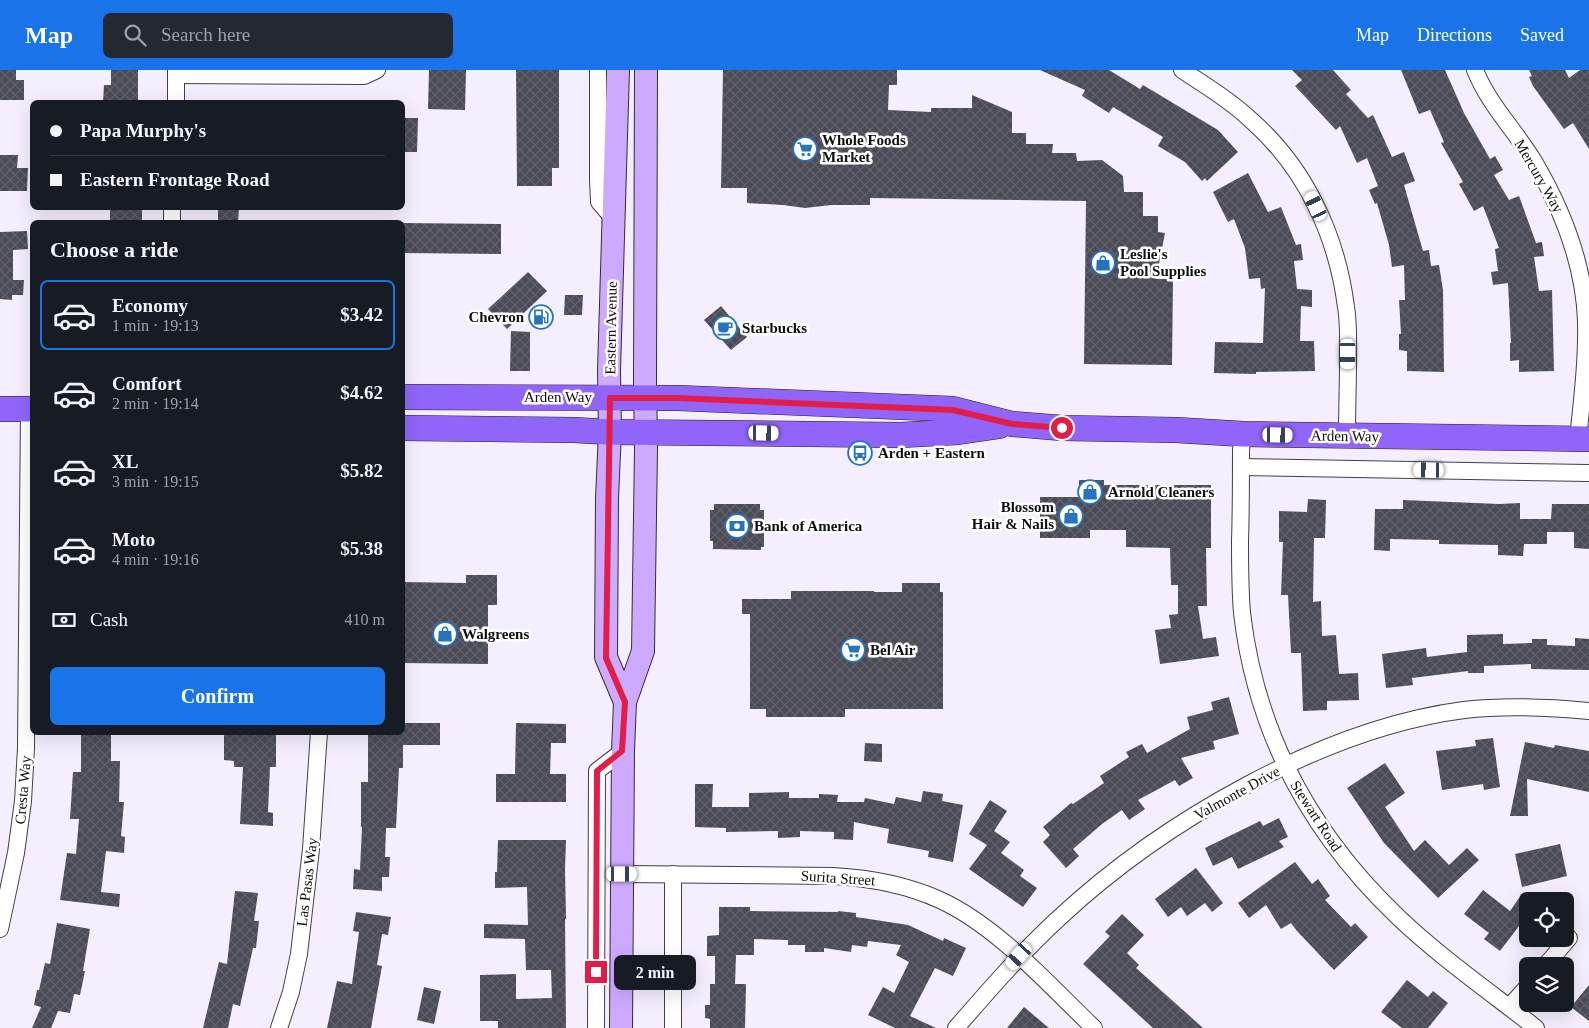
<!DOCTYPE html>
<html lang="en">
<head>
<meta charset="utf-8">
<style>
  :root { --surface:#171b24; --page:#242831; --text:#f1f3f6; --muted:#9ea1a6; --line:#363941; --accent:#1a73e8 }
  body { margin:0; font-family:"Times New Roman",serif; background:var(--page); color:var(--text); height:100vh; display:flex; flex-direction:column; font-size:19px; white-space:nowrap }
  * { box-sizing:border-box; margin:0 }
  p { font-size:16px; color:var(--muted) }
  .icon { flex:none; width:28px; height:28px; fill:none; stroke:currentColor; stroke-width:2; stroke-linecap:round; stroke-linejoin:round }
  .map { position:relative; flex:1; overflow:hidden }
  .details { position:absolute; left:30px; top:150px; width:375px; height:515px; display:flex; flex-direction:column; background:var(--surface); border-radius:8px; box-shadow:0 5px 20px #0002 }
  .details>* { flex:none }
  .guide { position:absolute; left:30px; top:30px; width:375px; height:110px; border-radius:8px; box-shadow:0 5px 20px #0002; display:grid; align-content:center; height:110px; padding:0 20px; background:var(--surface) }
  .controls { position:absolute; left:1519px; top:822px; display:grid; gap:10px }
  .controls a { display:grid; place-items:center; width:55px; height:55px; border-radius:8px; background:var(--surface); box-shadow:0 5px 20px #0002; font-size:25px }
  .end { position:absolute; width:22px; height:22px; margin:-11px; border:6px solid #e11d48; background:#fff; box-shadow:0 0 0 2px #fff }
  .from { border-radius:50% }
  .bubble { position:absolute; height:35px; border-radius:8px; background:var(--surface); box-shadow:0 5px 20px #0002; font-size:16px; font-weight:800; line-height:35px; text-align:center }
  .car { position:absolute; width:15px; height:30px; margin:-15px -8px; border-radius:6px; box-shadow:0 0 4px 1px #0007; background:linear-gradient(#fff 24%,#345 0 40%,#fff 0 76%,#345 0 86%,#fff 0) }
  .guide b { display:flex; align-items:center; gap:18px; height:48px; font-size:19px }
  .guide b+b { border-top:1px solid var(--line) }
  .guide i { width:12px; height:12px; background:var(--text) }
  ul { padding:0; list-style:none }
  li { display:flex; align-items:center; gap:15px; height:70px; margin:0 10px 8px; padding:0 10px; border:2px solid transparent; border-radius:8px }
  li div { flex:1 }
  li b { display:block; font-size:19px }
  li em { font-style:normal; font-weight:800 }
  li.on { border-color:var(--accent) }
  li>.icon { width:45px; height:45px; stroke-width:1.5 }
  h2 { padding:0 20px; font-size:22px; line-height:60px }
  .pay { display:flex; align-items:center; gap:12px; height:55px; padding:0 20px; font-size:19px }
  .pay p { margin-inline-start:auto }
  .primary-button { display:flex; gap:10px; margin-top:auto; padding:10px 20px }
  .primary-button a { flex:1; height:58px; border-radius:8px; background:var(--accent); color:#fff; font-size:20px; font-weight:800; line-height:58px; text-align:center }
  header { display:flex; align-items:center; gap:30px; box-sizing:border-box; height:70px; padding:0 25px; background:var(--accent); color:#fff }
  header strong { font-size:24px }
  nav { display:flex; gap:28px; margin-inline-start:auto; font-size:18px }
  .search { width:350px; height:45px; background:var(--page); display:flex; align-items:center; gap:12px; box-sizing:border-box; padding:0 18px; border-radius:8px; color:var(--muted); font-size:19px }
  .map>svg:first-child { display:block }
</style>
</head>
<body>
<header>
<strong>Map</strong>
<div class="search"><svg class="icon" aria-label="search" viewBox="0 0 24 24"><circle cx="10" cy="10" r="6"/><path d="M15 15l6 6"/></svg>Search here</div>
<nav><a>Map</a><a>Directions</a><a>Saved</a></nav>
</header>
<div class="map">
<svg width="1589" height="958" viewBox="0 0 1589 958">
  <defs>
    <pattern id="building-cross-hatch" width="8" height="8" patternUnits="userSpaceOnUse" patternTransform="scale(1.25)"><rect width="8" height="8" fill="#4a4b56"/><path d="M0 0l8 8M0 8l8-8" fill="none" stroke="#606169"/></pattern>
  </defs>
  <rect width="100%" height="100%" fill="#f4eeff"/>
  <g fill="url(#building-cross-hatch)">
    <polygon points="0,0 16,0 16,10 24,10 24,30 0,30"/>
    <polygon points="111,0 138,0 138,32 103,32 104,15 111,15"/>
    <polygon points="429,0 466,0 465,40 428,39"/>
    <polygon points="516,0 559,0 559,98 552,98 552,116 517,116"/>
    <polygon points="723,0 897,0 897,15 889,15 888,40 931,42 931,38 972,38 972,25 1012,42 1012,63 1026,63 1026,74 1053,74 1052,83 1076,83 1077,91 1102,90 1123,106 1124,122 1143,122 1143,146 1158,146 1158,162 1165,163 1156,209 1173,209 1172,295 1084,294 1086,131 870,128 870,135 831,135 805,138 783,135 747,133 747,118 721,118"/>
    <polygon points="1040,0 1109,0 1140,19 1143,15 1218,60 1238,82 1207,111 1205,108 1202,111 1185,92 1158,76 1163,67 1113,37 1109,43 1082,26 1085,20"/>
    <polygon points="1292,0 1333,0 1351,20 1346,24 1368,48 1373,45 1392,87 1404,82 1415,111 1404,115 1423,181 1429,180 1431,196 1439,195 1443,220 1444,302 1407,301 1407,281 1399,280 1399,264 1401,264 1399,230 1405,230 1404,195 1392,197 1389,175 1377,133 1375,134 1369,120 1378,116 1367,88 1357,93 1340,56 1336,60 1295,16 1302,10"/>
    <polygon points="1401,0 1445,0 1464,43 1490,89 1495,86 1503,100 1494,105 1509,130 1519,126 1536,173 1542,172 1544,186 1534,187 1539,221 1552,220 1554,301 1519,302 1519,290 1510,291 1510,273 1511,273 1508,213 1493,215 1491,202 1498,201 1495,179 1499,178 1483,136 1474,141 1459,114 1463,112 1441,73 1444,72 1430,40 1419,44"/>
    <polygon points="1529,0 1565,0 1569,8 1580,0 1589,0 1589,79 1573,53 1564,59 1533,16 1529,7 1532,6"/>
    <polygon points="402,48 418,48 417,82 402,82"/>
    <polygon points="0,85 18,85 17,98 28,98 27,121 0,121"/>
    <polygon points="1248,103 1268,142 1281,137 1296,175 1301,174 1303,190 1294,191 1297,219 1312,220 1312,237 1301,236 1300,271 1314,271 1315,301 1256,302 1256,304 1214,303 1215,272 1263,273 1265,218 1261,219 1260,208 1249,209 1245,178 1234,149 1228,152 1213,122"/>
    <rect x="110" y="138" width="32" height="14"/>
    <polygon points="218,138 239,138 238,152 218,152"/>
    <polygon points="402,153 501,154 501,184 402,183"/>
    <polygon points="27,161 28,179 13,180 13,210 24,210 23,225 12,225 12,230 0,229 0,162"/>
    <polygon points="528,202 547,221 507,259 488,239"/>
    <polygon points="565,225 583,225 582,245 564,245"/>
    <polygon points="721,236 747,267 731,280 704,250"/>
    <polygon points="511,261 530,262 530,301 510,301"/>
    <polygon points="1079,410 1104,410 1104,415 1211,415 1211,478 1206,478 1207,536 1198,536 1203,569 1216,567 1219,586 1160,594 1155,560 1171,558 1169,545 1178,544 1178,515 1171,515 1170,478 1126,477 1126,460 1090,460 1090,468 1040,468 1040,427 1079,427"/>
    <polygon points="1308,429 1326,430 1325,468 1314,468 1313,532 1321,531 1322,566 1336,565 1339,604 1358,603 1359,630 1327,631 1327,640 1303,641 1301,583 1291,583 1288,525 1281,525 1283,472 1279,472 1279,441 1307,442"/>
    <polygon points="1403,430 1499,434 1520,433 1520,449 1551,449 1552,434 1589,434 1589,479 1574,478 1574,462 1547,462 1547,474 1524,474 1523,486 1498,485 1498,475 1439,474 1439,470 1390,469 1390,481 1374,480 1375,439 1403,439"/>
    <polygon points="714,434 760,434 760,440 764,440 764,477 761,477 761,480 713,479 713,471 710,471 710,440 714,440"/>
    <polygon points="466,505 497,505 497,535 488,535 488,594 402,593 402,512 466,513"/>
    <polygon points="902,513 940,513 940,522 943,522 943,639 845,639 845,647 766,647 766,639 750,639 750,544 742,544 742,529 791,529 791,521 874,521 874,522 902,522"/>
    <polygon points="1503,564 1503,574 1532,573 1532,569 1547,569 1547,575 1575,576 1575,568 1589,569 1589,600 1531,599 1531,594 1484,596 1484,603 1468,603 1468,601 1412,608 1413,615 1386,618 1382,584 1426,578 1427,587 1467,582 1467,565"/>
    <polygon points="1229,627 1239,664 1213,671 1215,679 1181,688 1193,708 1179,716 1175,710 1138,730 1145,739 1129,750 1122,740 1102,754 1073,779 1079,786 1066,798 1043,772 1050,765 1043,757 1071,733 1073,734 1104,713 1100,706 1129,687 1126,682 1142,674 1147,683 1190,659 1187,647 1213,640 1211,632"/>
    <polygon points="402,653 440,653 440,675 403,675 403,698 399,698 396,758 386,758 385,787 390,787 389,807 382,807 382,821 353,819 354,799 360,800 362,757 361,757 361,712 368,712 368,662 402,662"/>
    <polygon points="516,653 566,654 566,673 551,673 550,704 566,704 566,732 496,732 496,704 515,704"/>
    <polygon points="81,662 111,662 111,691 120,691 119,732 124,732 121,766 125,767 124,783 106,781 101,822 120,824 119,837 60,830 67,783 76,784 79,749 70,749 73,702 81,702"/>
    <polygon points="224,662 276,662 276,697 270,697 268,742 273,743 273,756 240,754 243,697 234,697 234,691 224,690"/>
    <polygon points="1493,668 1500,717 1484,720 1483,714 1442,720 1436,681 1476,676 1475,670"/>
    <polygon points="1525,672 1554,678 1555,675 1589,681 1589,722 1527,709 1528,746 1510,746"/>
    <polygon points="865,673 882,674 882,692 864,691"/>
    <polygon points="1385,693 1405,723 1385,737 1414,781 1425,770 1449,795 1467,778 1479,790 1438,828 1384,773 1347,718"/>
    <polygon points="695,714 713,714 712,737 749,737 749,723 789,722 789,728 819,728 819,724 838,725 837,732 864,732 865,728 894,734 896,727 921,732 923,721 943,724 942,731 963,735 953,792 928,787 929,781 887,773 889,759 854,752 853,770 834,769 834,762 800,761 800,767 778,768 778,761 726,762 726,758 695,757"/>
    <polygon points="990,730 1007,741 994,761 1010,772 1001,783 1024,800 1020,806 1037,818 1023,837 969,799 987,775 969,764"/>
    <polygon points="1279,748 1288,767 1279,771 1284,777 1238,799 1232,787 1213,796 1205,778 1260,751 1263,756"/>
    <polygon points="498,770 566,770 565,799 566,849 565,849 566,958 498,958 498,951 480,951 480,905 516,904 516,929 552,928 551,900 526,900 525,869 484,868 484,854 528,855 527,817 495,818 495,802 497,802"/>
    <polygon points="1560,774 1567,806 1522,817 1515,784"/>
    <polygon points="1295,792 1312,814 1318,809 1330,826 1325,830 1351,857 1355,853 1368,867 1334,900 1297,861 1291,853 1281,859 1266,835 1249,848 1238,833"/>
    <polygon points="1196,798 1223,833 1212,842 1205,833 1187,846 1181,837 1168,847 1155,829"/>
    <polygon points="1483,820 1510,841 1519,828 1528,834 1528,844 1500,881 1484,869 1489,863 1464,844"/>
    <polygon points="235,821 258,823 254,851 259,851 256,878 253,878 240,936 233,934 228,958 203,958 219,892 227,894"/>
    <polygon points="719,837 750,837 750,841 838,842 838,841 856,843 856,847 908,855 943,871 944,868 966,878 953,906 935,898 910,946 936,958 895,958 868,945 883,917 894,923 909,892 896,885 901,875 868,871 867,877 852,875 851,882 824,878 824,882 805,882 805,875 788,875 788,870 754,869 754,885 736,885 735,914 746,914 745,958 710,958 710,949 705,948 705,935 710,935 710,914 715,914 715,886 707,886 707,866 719,865"/>
    <polygon points="356,842 391,847 388,865 382,864 377,895 382,896 371,958 327,958 337,911 352,914 359,862 353,861"/>
    <polygon points="1122,844 1144,865 1127,883 1139,895 1136,898 1203,958 1153,958 1083,894 1110,866 1105,862"/>
    <polygon points="57,853 90,859 83,901 85,901 80,925 74,924 70,943 58,941 51,958 32,958 41,937 34,935 37,920 39,920 45,893 50,894"/>
    <polygon points="1407,910 1428,927 1433,921 1448,933 1428,958 1402,958 1381,942"/>
    <polygon points="1589,915 1589,951 1571,937"/>
    <polygon points="424,917 441,921 434,954 417,950"/>
    <polygon points="1024,937 1049,958 1007,958"/>
  </g>
  <g fill="none" stroke-linecap="round" stroke-linejoin="round">
    <g stroke="#414141" stroke-width="18">
      <g id="street">
        <polyline points="598,0 598,110 599,132 613,148"/>
        <path d="M1182 0C1206 16 1231 31 1252 51 1306 99 1337 166 1346 237 1349 254 1348 272 1348 290 1348 315 1347 340 1347 366"/>
        <path d="M1475 0C1489 35 1516 61 1535 93 1563 141 1584 194 1586 251 1587 290 1582 330 1578 369"/>
        <polyline points="176,5 364,6 377,0"/>
        <polyline points="176,32 176,0"/>
        <polyline points="172,152 172,138"/>
        <path d="M1243 364 1241 380C1241 411 1241 441 1240 471 1240 495 1240 519 1242 543 1256 663 1311 764 1398 847 1440 887 1490 922 1536 958"/>
        <polyline points="1241,397 1589,403"/>
        <path d="M622 804 833 806C870 808 905 814 940 830 997 856 1049 915 1094 958"/>
        <polyline points="0,859 16,783 23,731 26,678 29,339"/>
        <polyline points="1545,896 1569,868"/>
        <polyline points="1509,937 1528,916"/>
        <polyline points="279,958 291,922 299,884 311,779 319,662"/>
        <polyline points="596,958 597,701 623,681"/>
        <polyline points="673,958 673,804"/>
        <path d="M956 958C989 920 1022 882 1059 848 1162 752 1324 658 1464 640 1506 635 1547 637 1589 641"/>
      </g>
    </g>
    <g stroke="#303030" stroke-width="24">
      <g id="secondary">
        <polyline points="618,0 609,301 610,362 607,428 606,587 625,632"/>
        <polyline points="621,958 623,681 625,632 643,581 646,379 645,312 646,0"/>
      </g>
    </g>
    <g stroke="#1f1f1f" stroke-width="26">
      <g id="primary">
        <polyline points="402,327 678,328 953,339 1012,354 1062,358 1176,360 1243,364 1589,369"/>
        <polyline points="0,339 32,339"/>
        <polyline points="402,358 574,360 610,362 900,365 958,362 999,356"/>
      </g>
    </g>
    <use href="#street" stroke="#fff" stroke-width="16"/>
    <use href="#secondary" stroke="#ceaaff" stroke-width="22"/>
    <use href="#primary" stroke="#9165f9" stroke-width="25"/>
  </g>
  <g fill="none" stroke-linecap="round" stroke-linejoin="round">
    <polyline stroke="#e11d48" stroke-width="6" points="596,902 597,701 622,681 625,632 606,588 610,328 678,328 953,340 1012,354 1062,358"/>
  </g>
  <defs>
    <g id="supermarket-ring" transform="scale(1.25)"><circle r="9.5" fill="#fff" stroke="#2573be" stroke-width="1.5"/><path d="M-6-5.5h2.5l.6 2H6L4.5 2H-2.5L-4.4-4H-6ZM-1.5 3.2a1.3 1.3 0 1 0 .1 0ZM3 3.2a1.3 1.3 0 1 0 .1 0Z" fill="#2573be"/></g>
    <g id="shop-ring" transform="scale(1.25)"><circle r="9.5" fill="#fff" stroke="#2573be" stroke-width="1.5"/><path d="M-5-2.5h2.3a2.7 3.5 0 0 1 5.4 0H5L5.5 6h-11ZM-1.5-2.5h3a1.5 2.3 0 0 0-3 0Z" fill="#2573be"/></g>
    <g id="fuel-ring" transform="scale(1.25)"><circle r="9.5" fill="#fff" stroke="#2573be" stroke-width="1.5"/><path d="M-5.5-6h7V0h2V4h1.3V-2.5L3-4.5l.8-.8L6-3V5H2.5V1h-1V6h-7ZM-4.2-4.7v3.2H.2V-4.7Z" fill="#2573be"/></g>
    <g id="cafe-ring" transform="scale(1.25)"><circle r="9.5" fill="#fff" stroke="#2573be" stroke-width="1.5"/><path d="M-5.5-4.5H6V0H3Q3 3.5 0 3.5H-2.5Q-5.5 3.5-5.5 0ZM3-3.2v2h1.7v-2ZM-6 4.5H4V6H-6Z" fill="#2573be"/></g>
    <g id="bus-ring" transform="scale(1.25)"><circle r="9.5" fill="#fff" stroke="#2573be" stroke-width="1.5"/><path d="M-5-6H5V4H4V6H2V4H-2V6H-4V4H-5ZM-3.5-4V0h7V-4ZM-3.5 1.2v1.5H-2V1.2ZM2 1.2v1.5H3.5V1.2Z" fill="#2573be"/></g>
    <g id="bank-ring" transform="scale(1.25)"><circle r="9.5" fill="#fff" stroke="#2573be" stroke-width="1.5"/><path d="M-6-4H6V4H-6ZM0-2.3a2.3 2.3 0 1 0 0 4.6a2.3 2.3 0 1 0 0-4.6Z" fill="#2573be"/></g>
  </defs>
  <g fill-rule="evenodd">
    <use href="#supermarket-ring" x="805" y="79"/>
    <use href="#shop-ring" x="1103" y="193"/>
    <use href="#fuel-ring" x="541" y="247"/>
    <use href="#cafe-ring" x="725" y="258"/>
    <use href="#bus-ring" x="860" y="383"/>
    <use href="#shop-ring" x="1090" y="422"/>
    <use href="#shop-ring" x="1071" y="446"/>
    <use href="#bank-ring" x="737" y="456"/>
    <use href="#shop-ring" x="445" y="564"/>
    <use href="#supermarket-ring" x="853" y="580"/>
  </g>
  <g text-anchor="middle" dominant-baseline="central" stroke-width="5" stroke-linejoin="round" paint-order="stroke">
    <g font-size="15" font-weight="bold" fill="#0e0e0e" stroke="#fff" text-anchor="start">
      <text x="822" y="70">Whole Foods<tspan x="822" dy="17">Market</tspan></text>
      <text x="1120" y="184">Leslie's<tspan x="1120" dy="17">Pool Supplies</tspan></text>
      <text x="524" y="247" text-anchor="end">Chevron</text>
      <text x="742" y="258">Starbucks</text>
      <text x="878" y="383">Arden + Eastern</text>
      <text x="1108" y="422">Arnold Cleaners</text>
      <text x="1054" y="437" text-anchor="end">Blossom<tspan x="1054" dy="17">Hair &amp; Nails</tspan></text>
      <text x="754" y="456">Bank of America</text>
      <text x="462" y="564">Walgreens</text>
      <text x="870" y="580">Bel Air</text>
    </g>
    <g font-size="15" fill="#0e0e0e" stroke="#fff">
      <text transform="translate(1539 106) rotate(60)">Mercury Way</text>
      <text transform="translate(611 258) rotate(-89)">Eastern Avenue</text>
      <text x="558" y="327">Arden Way</text>
      <text transform="translate(1345 366) rotate(1)">Arden Way</text>
      <text transform="translate(23 720) rotate(-85)">Cresta Way</text>
      <text transform="translate(1237 723) rotate(-29)">Valmonte Drive</text>
      <text transform="translate(1316 746) rotate(57)">Stewart Road</text>
      <text transform="translate(838 808) rotate(4)">Surita Street</text>
      <text transform="translate(307 812) rotate(-83)">Las Pasas Way</text>
    </g>
  </g>
</svg>
<div class="controls">
<a><svg class="icon" aria-label="locate" viewBox="0 0 24 24"><circle cx="12" cy="12" r="6"/><path d="M12 2v4M12 18v4M2 12h4M18 12h4"/></svg></a>
<a><svg class="icon" aria-label="layers" viewBox="0 0 24 24"><path d="M12 4l9 5-9 5-9-5zM3 14l9 5 9-5"/></svg></a>
</div>
<i class="end from" style="left:1062px;top:358px"></i>
<i class="end" style="left:596px;top:902px"></i>
<div class="bubble" style="left:614px;top:885px;width:82px">2 min</div>
<i class="car" style="left:1316px;top:136px;rotate:335deg"></i>
<i class="car" style="left:1348px;top:284px;rotate:180deg"></i>
<i class="car" style="left:764px;top:363px;rotate:91deg"></i>
<i class="car" style="left:1278px;top:365px;rotate:91deg"></i>
<i class="car" style="left:1429px;top:400px;rotate:271deg"></i>
<i class="car" style="left:622px;top:804px;rotate:90deg"></i>
<i class="car" style="left:1019px;top:886px;rotate:222deg"></i>
<div class="guide">
<b><i class="from"></i>Papa Murphy's</b>
<b><i></i>Eastern Frontage Road</b>
</div>
<section class="details">
<h2>Choose a ride</h2>
<ul>
<li class="on"><svg class="icon" aria-label="car" viewBox="0 0 24 24"><path d="M5 17H2v-5l4-1 3-4h7l3 4 3 1v5h-3M9 17h6M6 11h13"/><circle cx="7" cy="17" r="2"/><circle cx="17" cy="17" r="2"/></svg><div><b>Economy</b><p>1 min · 19:13</p></div><em>$3.42</em></li>
<li><svg class="icon" aria-label="car" viewBox="0 0 24 24"><path d="M5 17H2v-5l4-1 3-4h7l3 4 3 1v5h-3M9 17h6M6 11h13"/><circle cx="7" cy="17" r="2"/><circle cx="17" cy="17" r="2"/></svg><div><b>Comfort</b><p>2 min · 19:14</p></div><em>$4.62</em></li>
<li><svg class="icon" aria-label="car" viewBox="0 0 24 24"><path d="M5 17H2v-5l4-1 3-4h7l3 4 3 1v5h-3M9 17h6M6 11h13"/><circle cx="7" cy="17" r="2"/><circle cx="17" cy="17" r="2"/></svg><div><b>XL</b><p>3 min · 19:15</p></div><em>$5.82</em></li>
<li><svg class="icon" aria-label="car" viewBox="0 0 24 24"><path d="M5 17H2v-5l4-1 3-4h7l3 4 3 1v5h-3M9 17h6M6 11h13"/><circle cx="7" cy="17" r="2"/><circle cx="17" cy="17" r="2"/></svg><div><b>Moto</b><p>4 min · 19:16</p></div><em>$5.38</em></li>
</ul>
<div class="pay"><svg class="icon" aria-label="cash" viewBox="0 0 24 24"><path d="M3 7h18v10H3z"/><circle cx="12" cy="12" r="2"/></svg>Cash<p>410 m</p></div>
<div class="primary-button"><a>Confirm</a></div>
</section>
</div>
</body>
</html>
